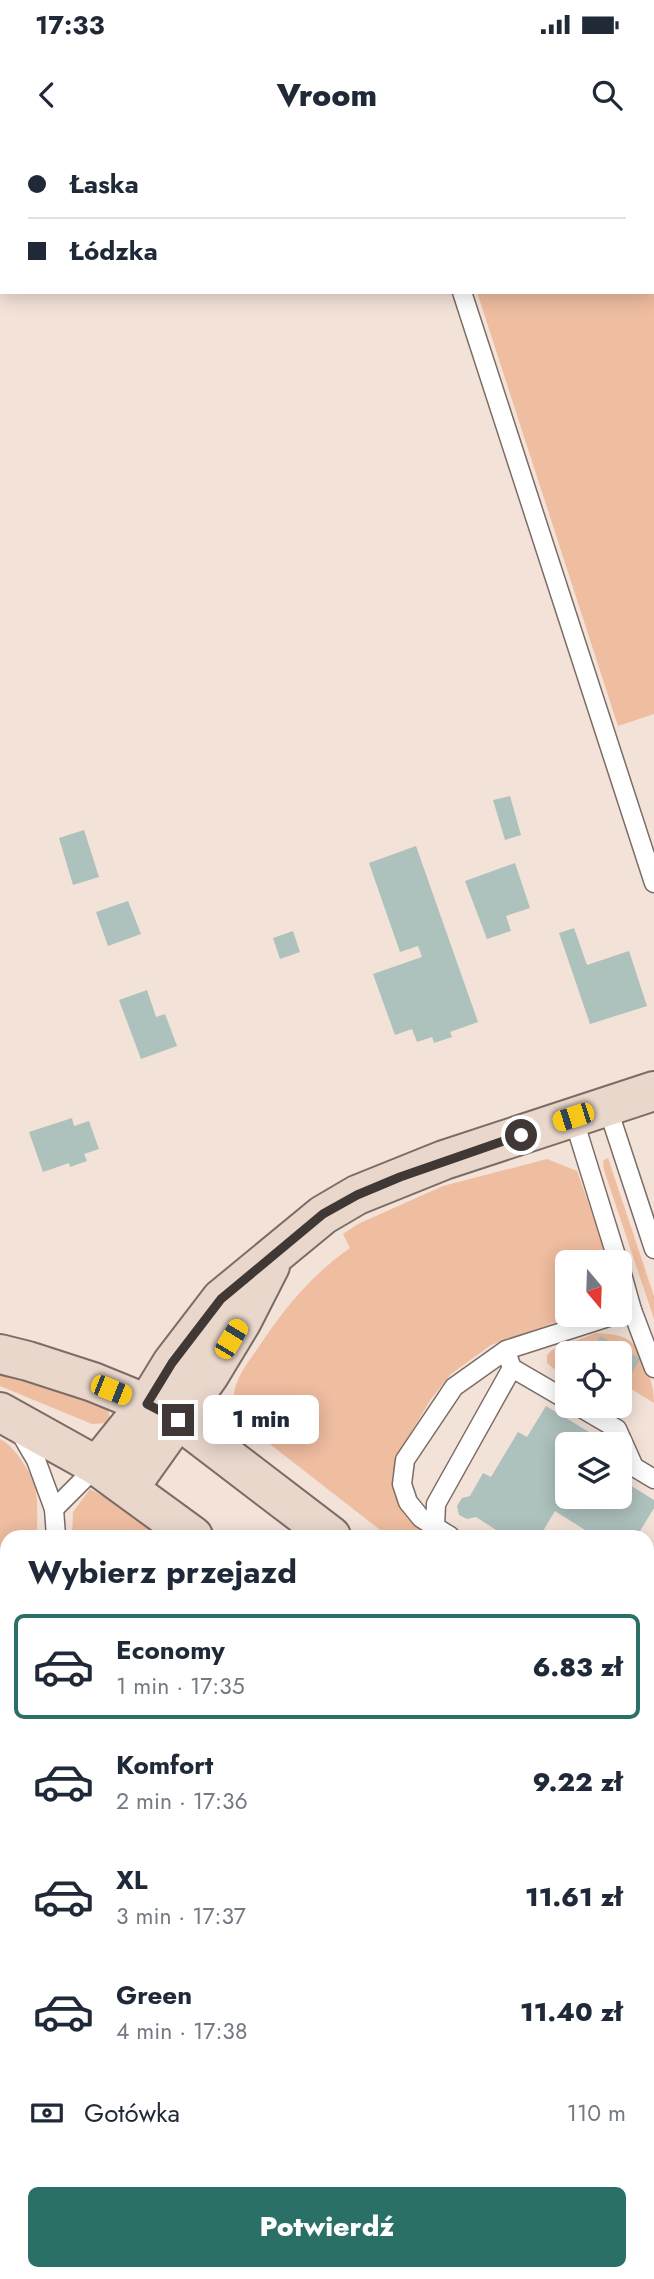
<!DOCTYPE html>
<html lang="pl">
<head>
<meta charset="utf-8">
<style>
  :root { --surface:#fff; --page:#f6f6f7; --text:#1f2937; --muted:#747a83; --line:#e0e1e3; --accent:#2a7066 }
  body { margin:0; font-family:Jost,sans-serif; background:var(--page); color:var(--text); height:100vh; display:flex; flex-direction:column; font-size:26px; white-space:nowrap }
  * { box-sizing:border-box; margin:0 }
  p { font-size:23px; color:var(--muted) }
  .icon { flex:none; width:38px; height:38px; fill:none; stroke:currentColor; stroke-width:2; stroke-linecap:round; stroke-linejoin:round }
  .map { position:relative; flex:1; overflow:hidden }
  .sheet { position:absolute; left:0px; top:1390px; width:654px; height:751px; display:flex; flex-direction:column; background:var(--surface); border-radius:21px 21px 0 0; box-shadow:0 4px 18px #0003 }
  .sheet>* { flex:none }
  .guide { position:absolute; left:0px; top:0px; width:654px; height:154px; box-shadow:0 4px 18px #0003; display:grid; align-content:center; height:154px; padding:0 28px; background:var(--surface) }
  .needle { width:46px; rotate:161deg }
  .tools { position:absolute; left:555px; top:1110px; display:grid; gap:14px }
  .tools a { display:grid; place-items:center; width:77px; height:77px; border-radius:10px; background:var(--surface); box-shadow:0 4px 18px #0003; font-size:35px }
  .end { position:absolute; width:32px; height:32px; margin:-16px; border:9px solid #3f3834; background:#fff; box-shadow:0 0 0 4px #fff }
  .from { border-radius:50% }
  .bubble { position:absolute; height:49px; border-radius:10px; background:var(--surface); box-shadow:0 4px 18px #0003; font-size:23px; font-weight:800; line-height:49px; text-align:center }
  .car { position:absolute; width:21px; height:42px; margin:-21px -10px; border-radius:9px; box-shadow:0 0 5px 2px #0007; background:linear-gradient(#f5c518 24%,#345 0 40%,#f5c518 0 76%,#345 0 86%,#f5c518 0) }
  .guide b { display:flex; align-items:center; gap:24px; height:66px; font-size:26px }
  .guide b+b { border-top:2px solid var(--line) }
  .guide i { width:18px; height:18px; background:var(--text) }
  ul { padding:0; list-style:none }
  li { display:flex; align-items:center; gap:21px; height:105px; margin:0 14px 10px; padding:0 14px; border:4px solid transparent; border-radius:10px }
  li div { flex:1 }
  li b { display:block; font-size:26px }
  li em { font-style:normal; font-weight:800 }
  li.current { border-color:var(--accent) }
  li>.icon { width:63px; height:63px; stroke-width:1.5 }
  h2 { padding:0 28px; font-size:32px; line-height:84px }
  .pay { display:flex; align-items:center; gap:18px; height:77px; padding:0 28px; font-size:26px }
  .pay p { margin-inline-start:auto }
  .button { display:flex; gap:14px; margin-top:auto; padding:14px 28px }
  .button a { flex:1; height:80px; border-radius:10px; background:var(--accent); color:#fff; font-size:28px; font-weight:800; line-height:80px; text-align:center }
  .status { display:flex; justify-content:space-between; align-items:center; height:49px; padding:0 35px; background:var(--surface); direction:ltr }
  .status svg { height:19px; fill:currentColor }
  header { display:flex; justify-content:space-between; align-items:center; height:91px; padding:0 28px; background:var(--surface); font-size:32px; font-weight:800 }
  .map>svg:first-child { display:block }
</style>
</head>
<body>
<div class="status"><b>17:33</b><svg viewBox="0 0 49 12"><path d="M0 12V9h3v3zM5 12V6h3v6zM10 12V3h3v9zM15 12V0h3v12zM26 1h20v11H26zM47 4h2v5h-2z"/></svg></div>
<header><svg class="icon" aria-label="back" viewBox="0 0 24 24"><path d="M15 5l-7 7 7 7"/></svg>Vroom<svg class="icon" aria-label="search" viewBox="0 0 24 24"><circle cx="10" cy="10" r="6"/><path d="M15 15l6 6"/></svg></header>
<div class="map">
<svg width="654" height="2139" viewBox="0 0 654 2139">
  <rect width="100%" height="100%" fill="#f3e2d8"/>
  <g fill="#efbda0">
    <polygon points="426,0 654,0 654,574 618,586 477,152 653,152 653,2 427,2"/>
    <polygon points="608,1018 654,1156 654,1179 604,1030 603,1021"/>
    <path d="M547 1019 577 1031 609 1122H567V1174H579L491 1205 451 1234 431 1259 400 1311 392 1337 394 1352 400 1364 432 1396H388L253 1291C242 1280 233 1270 234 1254 236 1238 247 1223 256 1211 282 1171 311 1135 350 1108L343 1094 358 1084 443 1046Z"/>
    <path d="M596 1193C627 1194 637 1200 647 1229 651 1241 654 1250 654 1263L620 1242V1213H567V1226L562 1235 547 1223V1215L552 1210Z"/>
    <polygon points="0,1230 108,1269 110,1279 106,1283 92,1284 0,1246"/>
    <path d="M0 1299C14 1305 34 1336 36 1352 38 1367 37 1382 37 1396H7V1500L0 1478Z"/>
    <polygon points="90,1349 139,1377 164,1396 72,1396 73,1372"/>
    <polygon points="648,1677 654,1679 654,1831 648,1833"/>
    <polygon points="210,2133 562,2133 564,2139 212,2139"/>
  </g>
  <g fill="#adc1bd">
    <polygon points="510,656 521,695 505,700 493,660"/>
    <polygon points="84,690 99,737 73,745 59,698"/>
    <polygon points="416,706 478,882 450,892 452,897 434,903 432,897 417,902 412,889 395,895 373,834 422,817 418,806 400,812 369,723"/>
    <polygon points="515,723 530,768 506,776 511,791 487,799 465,741"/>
    <polygon points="128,761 141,794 108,806 96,772"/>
    <polygon points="574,788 587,825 629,811 647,866 590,884 559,793"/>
    <polygon points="293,791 300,812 280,819 273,798"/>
    <polygon points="147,850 156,877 165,874 177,906 141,919 119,860"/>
    <polygon points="72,978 74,986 89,981 99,1009 84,1014 87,1021 70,1027 69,1023 43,1032 29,992"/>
    <polygon points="600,1196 614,1204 609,1213 589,1213"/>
    <polygon points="619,1206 640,1219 627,1242 620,1238 620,1213 614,1213"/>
    <polygon points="546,1266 599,1298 596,1304 567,1304 567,1356 620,1356 620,1352 625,1342 654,1360 654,1368 637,1396 592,1396 593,1395 555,1371 540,1396 503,1396 504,1395 476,1377 467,1379 459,1375 457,1366 462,1358 470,1356 483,1333 491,1337 518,1292 527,1297"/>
  </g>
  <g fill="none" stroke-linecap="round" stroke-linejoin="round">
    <g stroke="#7b6c64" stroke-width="21">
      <g id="lane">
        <polyline points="413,0 414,2"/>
        <polyline points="462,152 654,743"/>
        <polyline points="607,966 654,1109"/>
        <polyline points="573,977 618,1122"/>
        <polyline points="620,1127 632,1170"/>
        <polyline points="620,1174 632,1170 654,1228"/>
        <polyline points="508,1217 512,1228 567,1260"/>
        <polyline points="576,1265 617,1289 634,1327 654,1339"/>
        <polyline points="18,1289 36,1320 54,1369 56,1396"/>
        <polyline points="54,1369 97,1326"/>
        <polyline points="435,1387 436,1364 512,1228"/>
        <polyline points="450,1396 421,1378 408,1362 402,1344 405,1320 454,1247 506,1210 618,1174"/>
        <polyline points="648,1503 654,1507"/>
        <polyline points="648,1917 654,1915"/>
        <polyline points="648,1940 654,1961"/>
      </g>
    </g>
    <g stroke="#7b6c64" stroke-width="42">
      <g id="secondary">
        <polyline points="0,1214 28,1221 93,1242 147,1264 179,1280 331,1396"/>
        <polyline points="0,1272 97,1326 193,1396"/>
        <polyline points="97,1326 147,1264 172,1223 221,1159 323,1075 357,1055 444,1020 654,951"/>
        <polyline points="129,1348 210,1234 242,1181 270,1126"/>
        <polyline points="648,1593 654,1595"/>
        <polyline points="648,1628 654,1630"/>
      </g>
    </g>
    <polyline stroke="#b8aaa2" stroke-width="4.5" stroke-dasharray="7 3.5" stroke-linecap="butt" points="648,1668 654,1670"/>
    <use href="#lane" stroke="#fff" stroke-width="18"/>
    <use href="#secondary" stroke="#e9d7cc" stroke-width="38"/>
  </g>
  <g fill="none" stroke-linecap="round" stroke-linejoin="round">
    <polyline stroke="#3f3834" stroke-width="9" points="178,1280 147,1264 172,1223 221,1159 323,1074 357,1055 400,1037 521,995"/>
  </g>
</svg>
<div class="tools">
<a><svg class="needle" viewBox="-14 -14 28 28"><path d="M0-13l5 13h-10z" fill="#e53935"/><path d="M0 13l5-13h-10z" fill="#747a83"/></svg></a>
<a><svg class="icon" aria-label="locate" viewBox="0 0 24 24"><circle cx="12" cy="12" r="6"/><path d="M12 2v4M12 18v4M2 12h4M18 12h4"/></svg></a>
<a><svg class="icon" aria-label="layers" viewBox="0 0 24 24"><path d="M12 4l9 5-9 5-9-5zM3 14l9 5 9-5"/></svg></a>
</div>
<i class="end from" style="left:521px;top:995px"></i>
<i class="end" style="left:178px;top:1280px"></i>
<div class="bubble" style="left:203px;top:1255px;width:116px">1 min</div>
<i class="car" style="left:573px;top:977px;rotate:252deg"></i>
<i class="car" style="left:231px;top:1199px;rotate:31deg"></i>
<i class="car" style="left:111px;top:1250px;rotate:112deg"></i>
<div class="guide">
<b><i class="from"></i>Łaska</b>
<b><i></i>Łódzka</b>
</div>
<section class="sheet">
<h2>Wybierz przejazd</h2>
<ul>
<li class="current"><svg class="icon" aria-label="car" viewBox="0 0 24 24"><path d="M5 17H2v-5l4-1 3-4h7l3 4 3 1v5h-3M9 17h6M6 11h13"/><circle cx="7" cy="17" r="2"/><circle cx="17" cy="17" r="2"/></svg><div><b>Economy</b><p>1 min · 17:35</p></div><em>6.83 zł</em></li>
<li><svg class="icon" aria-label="car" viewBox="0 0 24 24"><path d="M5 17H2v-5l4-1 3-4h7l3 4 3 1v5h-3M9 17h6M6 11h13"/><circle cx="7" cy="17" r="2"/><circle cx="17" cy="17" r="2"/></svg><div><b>Komfort</b><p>2 min · 17:36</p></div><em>9.22 zł</em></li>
<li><svg class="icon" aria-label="car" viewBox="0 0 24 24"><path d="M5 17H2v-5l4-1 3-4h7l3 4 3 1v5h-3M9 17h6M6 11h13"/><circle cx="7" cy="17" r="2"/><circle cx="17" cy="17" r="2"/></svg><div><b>XL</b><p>3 min · 17:37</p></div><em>11.61 zł</em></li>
<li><svg class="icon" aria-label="car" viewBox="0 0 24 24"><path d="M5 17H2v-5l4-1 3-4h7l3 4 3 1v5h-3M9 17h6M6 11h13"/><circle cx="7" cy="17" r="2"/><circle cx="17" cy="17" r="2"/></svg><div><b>Green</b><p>4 min · 17:38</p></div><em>11.40 zł</em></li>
</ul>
<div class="pay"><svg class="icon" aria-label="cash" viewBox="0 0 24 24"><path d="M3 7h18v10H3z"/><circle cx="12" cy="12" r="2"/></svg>Gotówka<p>110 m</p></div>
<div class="button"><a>Potwierdź</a></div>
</section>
</div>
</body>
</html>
